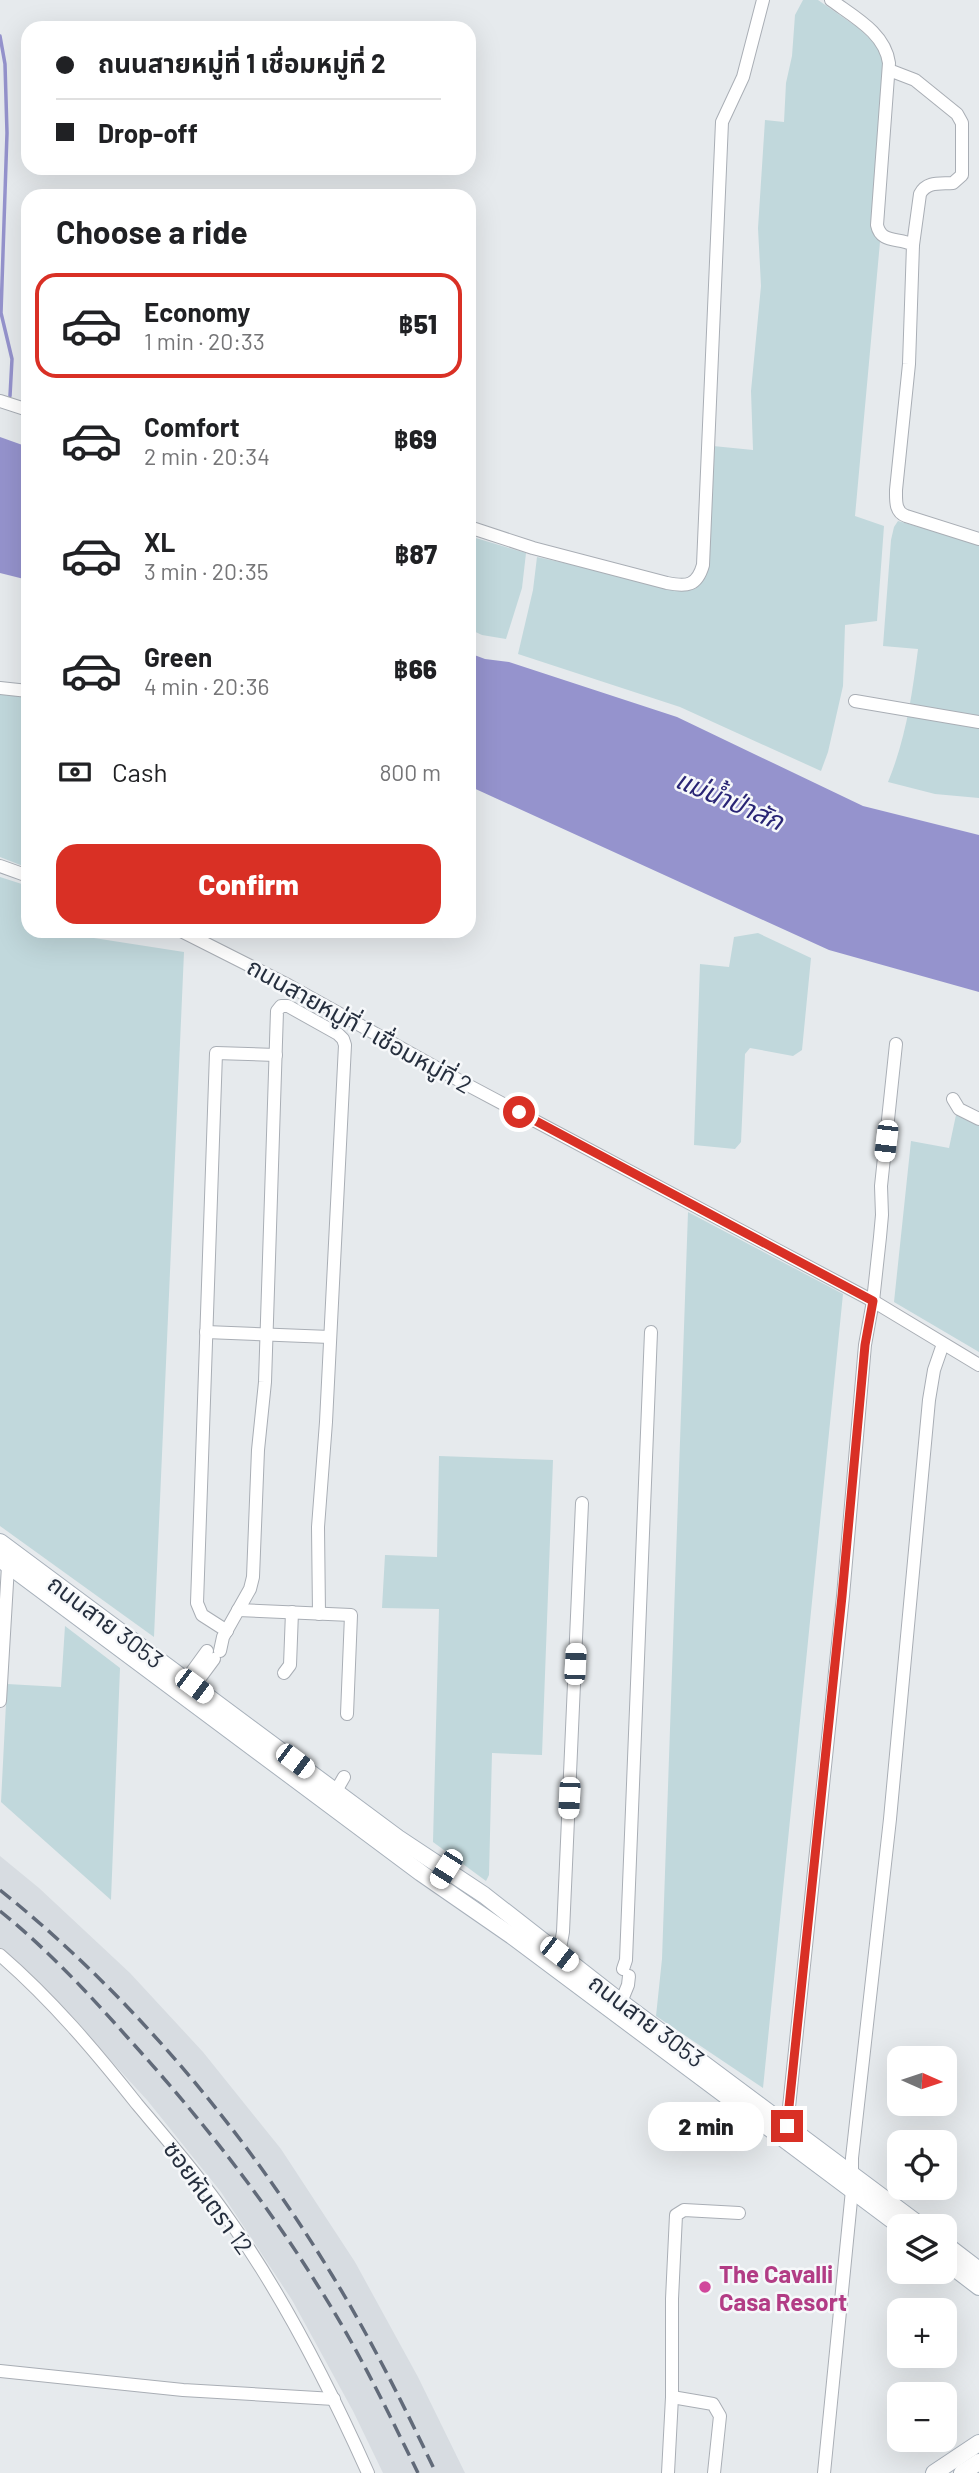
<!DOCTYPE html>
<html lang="en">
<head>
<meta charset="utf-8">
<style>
  :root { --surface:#fff; --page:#f2f2f2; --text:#202124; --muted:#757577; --line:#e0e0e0; --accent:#d93025 }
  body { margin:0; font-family:Barlow,"Noto Sans Thai",sans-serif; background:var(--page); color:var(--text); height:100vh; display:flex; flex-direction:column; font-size:26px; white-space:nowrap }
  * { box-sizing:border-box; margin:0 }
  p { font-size:23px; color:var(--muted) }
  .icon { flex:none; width:38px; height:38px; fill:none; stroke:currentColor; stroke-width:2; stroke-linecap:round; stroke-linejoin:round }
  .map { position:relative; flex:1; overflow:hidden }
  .panel { position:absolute; left:21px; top:189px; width:455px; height:749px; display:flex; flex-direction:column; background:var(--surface); border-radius:21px; box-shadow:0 7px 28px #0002 }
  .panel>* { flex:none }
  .guide { position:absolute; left:21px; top:21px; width:455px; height:154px; border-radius:21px; box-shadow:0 7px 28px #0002; display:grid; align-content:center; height:154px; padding:0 35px; background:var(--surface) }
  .needle { width:46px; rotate:93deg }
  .fabs { position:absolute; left:887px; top:2046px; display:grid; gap:14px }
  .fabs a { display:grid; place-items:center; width:70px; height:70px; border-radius:14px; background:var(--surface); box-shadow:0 7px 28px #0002; font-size:35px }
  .end { position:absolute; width:32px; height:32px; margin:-16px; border:9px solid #d93025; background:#fff; box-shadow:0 0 0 4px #fff }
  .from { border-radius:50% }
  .bubble { position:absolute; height:49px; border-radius:21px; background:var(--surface); box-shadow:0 7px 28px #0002; font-size:23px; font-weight:800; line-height:49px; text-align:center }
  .car { position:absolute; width:21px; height:42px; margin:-21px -10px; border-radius:9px; box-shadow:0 0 5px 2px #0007; background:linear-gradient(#fff 24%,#345 0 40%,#fff 0 76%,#345 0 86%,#fff 0) }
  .guide b { display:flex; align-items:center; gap:24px; height:66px; font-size:26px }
  .guide b+b { border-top:2px solid var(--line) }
  .guide i { width:18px; height:18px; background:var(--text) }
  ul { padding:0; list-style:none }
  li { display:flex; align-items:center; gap:21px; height:105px; margin:0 14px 10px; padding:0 21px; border:4px solid transparent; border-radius:21px }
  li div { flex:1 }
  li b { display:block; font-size:26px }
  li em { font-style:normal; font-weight:800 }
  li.on { border-color:var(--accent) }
  li>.icon { width:63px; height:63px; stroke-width:1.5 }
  h2 { padding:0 35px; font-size:32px; line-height:84px }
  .pay { display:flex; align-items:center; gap:18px; height:77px; padding:0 35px; font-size:26px }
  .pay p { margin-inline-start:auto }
  .cta { display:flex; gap:14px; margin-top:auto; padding:14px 35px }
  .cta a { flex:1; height:80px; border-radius:21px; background:var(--accent); color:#fff; font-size:28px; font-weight:800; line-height:80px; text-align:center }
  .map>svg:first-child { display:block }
</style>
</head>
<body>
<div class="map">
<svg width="979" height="2473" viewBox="0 0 979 2473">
  <rect width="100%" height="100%" fill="#e6eaed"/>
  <polygon fill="#d7dce1" points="0,1856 39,1888 130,1973 203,2052 281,2149 355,2262 418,2377 465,2473 383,2473 353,2411 292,2300 221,2192 147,2100 78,2025 0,1952"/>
  <g fill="#c1d8dc">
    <polygon points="803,0 818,0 857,27 879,47 884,69 873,223 876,236 880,242 855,516 884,526 877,621 845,625 843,686 828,752 821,771 680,707 518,654 533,590 537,557 633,578 681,590 695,589 704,579 707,564 713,446 753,450 751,391 761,286 758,228 765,120 784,122 786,83 792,56 795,15"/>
    <path d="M898 521 979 544V798L935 794 888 782C906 738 912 696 918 649L883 646 891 540 894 527Z"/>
    <polygon points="469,536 526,553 522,588 506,639 482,635 469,629"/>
    <polygon points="0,692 28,695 28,868 0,857"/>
    <polygon points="0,877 28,886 28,931 81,931 81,936 184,952 154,1637 0,1526"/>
    <polygon points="758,933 811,958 802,1050 793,1056 750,1048 745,1054 741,1142 735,1149 694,1145 700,964 729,967 734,937"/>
    <polygon points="956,1115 979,1126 979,1352 894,1302 911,1141 949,1148"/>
    <polygon points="688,1212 843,1294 763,2088 656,2016 662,1959"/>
    <polygon points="439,1456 553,1460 542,1755 492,1753 489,1875 486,1881 433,1842 439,1609 382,1608 385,1555 437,1557"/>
    <polygon points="65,1626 120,1668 111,1900 1,1802 7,1684 61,1687"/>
  </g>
  <g fill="#9593cd">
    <polygon points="0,437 28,447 28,580 0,573"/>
    <polygon points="469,653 485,659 509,662 677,717 863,806 979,835 979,992 829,950 469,786"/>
  </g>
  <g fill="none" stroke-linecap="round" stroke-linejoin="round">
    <polyline stroke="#9593cd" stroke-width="3.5" points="0,36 5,64 7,133 1,313 12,359 10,396"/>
    <g stroke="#a9aeb5" stroke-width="14">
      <g id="minor">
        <path d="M831 0C854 17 885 33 889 63L877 225C881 244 899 237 913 245L909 364 896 490C896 501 895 512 906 516L979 539"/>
        <path d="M889 70 915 80 957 114 962 123V175L953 183C940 184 927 181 920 194L913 245"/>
        <polyline points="0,401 28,410"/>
        <path d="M469 527 533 548 667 583C687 587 697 586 703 565L722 122 743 77 763 0"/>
        <polyline points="0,688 28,691"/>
        <polyline points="855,701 979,722"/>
        <polyline points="0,866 28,876"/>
        <polyline points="181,931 288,985 462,1082 873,1301 979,1365"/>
        <polyline points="953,1099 959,1109 979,1119"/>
        <polyline points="206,1332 330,1337"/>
        <polyline points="238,1610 351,1615 347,1714"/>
        <polyline points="227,1631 202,1615 197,1603 216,1053 276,1055"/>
        <polyline points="220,1651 223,1637 250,1589 253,1577 258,1450 265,1382 277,1011 281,1006 288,1006 338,1034 343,1039 345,1045 326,1422 318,1527 319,1614"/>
        <polyline points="284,1673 290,1665 292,1612"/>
        <polyline points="186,1680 207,1651"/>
        <polyline points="194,1686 214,1659"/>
        <polyline points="0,1701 8,1566"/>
        <polyline points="336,1791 344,1777"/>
        <polyline points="559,1954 563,1932 582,1503"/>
        <path d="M0 1955C51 1999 95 2051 137 2104 169 2142 202 2180 230 2221 285 2299 329 2386 368 2473"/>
        <polyline points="623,1969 626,1960 651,1332"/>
        <polyline points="621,2002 628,1985 629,1976"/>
        <polyline points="787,2126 843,1596 865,1345 873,1301 880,1237 882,1215 881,1186 896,1044"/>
        <polyline points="852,2175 852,2158 890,1819 929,1400 934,1370 943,1344"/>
        <polyline points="0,2371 183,2390 334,2399"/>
        <polyline points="672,2397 713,2404 720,2416 714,2473"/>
        <polyline points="668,2473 672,2397 672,2299 676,2215 684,2210 739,2213"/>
        <polyline points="824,2473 852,2190"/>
      </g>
    </g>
    <g stroke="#a8b1bb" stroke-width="18">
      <g id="secondary">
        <polyline points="0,1542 398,1838 484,1895 621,2002 921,2226"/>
        <polyline points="0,1559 421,1873 512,1936 900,2226"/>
        <polyline points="945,2244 979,2270"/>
        <polyline points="945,2261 979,2287"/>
        <polyline points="934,2473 979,2443"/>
        <polyline points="962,2473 979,2462"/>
      </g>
    </g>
    <use href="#minor" stroke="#fff" stroke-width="12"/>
    <use href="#secondary" stroke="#fff" stroke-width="16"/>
    <g stroke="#616a79" stroke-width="3.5" stroke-dasharray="14 7" stroke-linecap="butt">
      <path d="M0 1890C132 1996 244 2130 332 2275 371 2339 404 2406 436 2473"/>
      <path d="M0 1911C46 1948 88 1993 128 2038 198 2115 263 2197 318 2286 356 2345 387 2410 418 2473"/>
    </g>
  </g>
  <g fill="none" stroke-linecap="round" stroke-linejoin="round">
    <polyline stroke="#d93025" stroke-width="9" points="519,1112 873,1301 865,1345 842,1596 787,2126"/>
  </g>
  <circle fill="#d1479c" stroke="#f6f8fa" stroke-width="2.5" cx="705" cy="2287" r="7"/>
  <g text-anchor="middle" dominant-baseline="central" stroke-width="5" stroke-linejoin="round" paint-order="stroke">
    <g font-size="24" fill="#262f3e" stroke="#f6f8fa">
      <text transform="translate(360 1025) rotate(29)">ถนนสายหมู่ที่ 1 เชื่อมหมู่ที่ 2</text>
      <text transform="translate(106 1621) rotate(37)">ถนนสาย 3053</text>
      <text transform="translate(647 2020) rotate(37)">ถนนสาย 3053</text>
      <text transform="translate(209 2197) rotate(54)">ซอยหันตรา 12</text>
    </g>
    <g font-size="24" font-weight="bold" fill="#b23c85" stroke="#f6f8fa" text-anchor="start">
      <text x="719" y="2273">The Cavalli<tspan x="719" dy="28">Casa Resort</tspan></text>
    </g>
    <g font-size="26" font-style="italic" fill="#292575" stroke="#f6f8fa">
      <text transform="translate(730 799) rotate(23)">แม่น้ำป่าสัก</text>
    </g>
  </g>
</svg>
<div class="fabs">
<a><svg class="needle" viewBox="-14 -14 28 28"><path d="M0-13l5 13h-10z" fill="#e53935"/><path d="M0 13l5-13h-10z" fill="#757577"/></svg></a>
<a><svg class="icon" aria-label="locate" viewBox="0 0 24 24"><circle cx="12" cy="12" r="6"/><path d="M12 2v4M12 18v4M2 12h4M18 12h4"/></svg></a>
<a><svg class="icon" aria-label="layers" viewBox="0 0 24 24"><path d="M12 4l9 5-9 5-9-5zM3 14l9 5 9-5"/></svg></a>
<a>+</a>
<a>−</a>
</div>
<i class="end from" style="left:519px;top:1112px"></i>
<i class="end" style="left:787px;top:2126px"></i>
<div class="bubble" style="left:648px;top:2102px;width:116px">2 min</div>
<i class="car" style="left:886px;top:1141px;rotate:187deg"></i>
<i class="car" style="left:575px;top:1664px;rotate:3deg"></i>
<i class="car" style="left:194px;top:1686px;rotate:127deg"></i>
<i class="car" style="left:295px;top:1761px;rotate:127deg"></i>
<i class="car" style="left:569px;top:1798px;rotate:183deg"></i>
<i class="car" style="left:446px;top:1869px;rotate:212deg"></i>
<i class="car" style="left:559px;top:1954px;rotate:128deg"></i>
<div class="guide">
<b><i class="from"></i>ถนนสายหมู่ที่ 1 เชื่อมหมู่ที่ 2</b>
<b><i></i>Drop-off</b>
</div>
<section class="panel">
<h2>Choose a ride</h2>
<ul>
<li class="on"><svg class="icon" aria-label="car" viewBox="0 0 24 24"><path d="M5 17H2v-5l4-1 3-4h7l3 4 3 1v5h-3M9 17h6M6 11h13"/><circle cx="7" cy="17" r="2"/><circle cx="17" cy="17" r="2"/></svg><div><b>Economy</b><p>1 min · 20:33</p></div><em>฿51</em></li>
<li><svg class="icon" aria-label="car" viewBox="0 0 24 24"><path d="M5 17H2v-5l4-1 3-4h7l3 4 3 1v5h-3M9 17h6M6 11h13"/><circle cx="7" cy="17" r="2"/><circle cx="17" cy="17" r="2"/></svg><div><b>Comfort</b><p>2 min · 20:34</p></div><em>฿69</em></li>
<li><svg class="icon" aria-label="car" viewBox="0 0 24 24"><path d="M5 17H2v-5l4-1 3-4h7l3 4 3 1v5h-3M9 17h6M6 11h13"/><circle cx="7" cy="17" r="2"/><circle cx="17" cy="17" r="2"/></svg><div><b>XL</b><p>3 min · 20:35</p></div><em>฿87</em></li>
<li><svg class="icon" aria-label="car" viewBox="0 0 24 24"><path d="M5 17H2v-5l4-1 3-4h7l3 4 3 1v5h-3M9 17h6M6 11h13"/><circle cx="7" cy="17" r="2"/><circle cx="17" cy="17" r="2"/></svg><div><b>Green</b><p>4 min · 20:36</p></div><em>฿66</em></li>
</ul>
<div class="pay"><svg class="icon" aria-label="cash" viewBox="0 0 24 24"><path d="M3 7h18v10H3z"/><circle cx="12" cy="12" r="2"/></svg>Cash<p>800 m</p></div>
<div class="cta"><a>Confirm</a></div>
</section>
</div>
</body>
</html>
